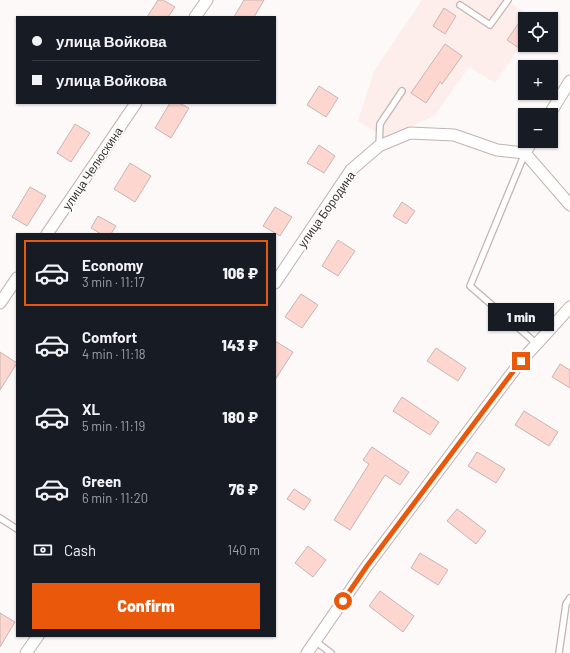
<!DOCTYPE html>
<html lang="en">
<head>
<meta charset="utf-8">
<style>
  :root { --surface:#171b24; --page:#242831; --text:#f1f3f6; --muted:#9ea1a6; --line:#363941; --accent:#ea580c }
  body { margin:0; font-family:Barlow,sans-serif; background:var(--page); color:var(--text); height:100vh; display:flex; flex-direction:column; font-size:15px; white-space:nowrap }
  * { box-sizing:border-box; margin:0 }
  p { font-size:13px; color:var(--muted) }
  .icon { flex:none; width:22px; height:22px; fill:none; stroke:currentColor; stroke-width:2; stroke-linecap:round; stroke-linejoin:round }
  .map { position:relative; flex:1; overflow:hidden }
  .side { position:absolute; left:16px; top:233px; width:260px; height:404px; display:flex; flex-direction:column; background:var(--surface); border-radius:0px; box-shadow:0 1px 3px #0004 }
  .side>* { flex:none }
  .hud { position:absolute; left:16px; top:16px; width:260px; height:88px; border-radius:0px; box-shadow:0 1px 3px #0004; display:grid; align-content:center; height:88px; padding:0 16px; background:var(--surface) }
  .controls { position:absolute; left:518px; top:12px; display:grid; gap:8px }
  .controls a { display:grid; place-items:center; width:40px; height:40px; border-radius:0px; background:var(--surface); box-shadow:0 1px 3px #0004; font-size:20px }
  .end { position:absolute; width:18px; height:18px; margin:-9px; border:5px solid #ea580c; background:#fff; box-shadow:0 0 0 2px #fff }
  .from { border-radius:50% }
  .bubble { position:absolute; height:28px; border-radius:0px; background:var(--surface); box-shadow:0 1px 3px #0004; font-size:13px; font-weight:800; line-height:28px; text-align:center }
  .hud b { display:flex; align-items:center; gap:14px; height:38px; font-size:15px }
  .hud b+b { border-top:1px solid var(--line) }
  .hud i { width:10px; height:10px; background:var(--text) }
  ul { padding:7px 0 0; list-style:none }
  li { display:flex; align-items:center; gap:12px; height:66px; margin:0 8px 6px; padding:0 8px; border:2px solid transparent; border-radius:0px }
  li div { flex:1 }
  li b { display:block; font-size:15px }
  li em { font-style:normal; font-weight:800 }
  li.active { border-color:var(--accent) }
  li>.icon { width:36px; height:36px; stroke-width:1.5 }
  .pay { display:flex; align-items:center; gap:10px; height:44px; padding:0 16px; font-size:15px }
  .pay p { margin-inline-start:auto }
  .action { display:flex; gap:8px; margin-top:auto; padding:8px 16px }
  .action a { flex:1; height:46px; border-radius:0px; background:var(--accent); color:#fff; font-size:16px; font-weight:800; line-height:46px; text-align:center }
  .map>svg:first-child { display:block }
</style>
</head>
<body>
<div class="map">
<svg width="570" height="653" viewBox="0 0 570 653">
  <rect width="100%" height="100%" fill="#fdf9f9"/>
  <polygon fill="#feeeeb" points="422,0 506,0 535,19 525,19 525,39 495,83 469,67 435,115 386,139 358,121 374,71"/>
  <g fill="#fcd6cf" stroke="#c7b6b3">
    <polygon points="158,0 163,0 175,7 168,17 147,17"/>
    <polygon points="244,0 264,0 254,17 234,17"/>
    <polygon points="444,8 456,16 445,34 433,26"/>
    <polygon points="525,14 525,39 519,48 507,40"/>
    <polygon points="445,44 462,56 442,84 440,82 426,103 411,93"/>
    <polygon points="319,86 338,98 326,117 307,105"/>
    <polygon points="170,103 179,103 189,108 171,138 155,128"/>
    <polygon points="75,124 90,133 71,162 57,153"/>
    <polygon points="319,145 335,156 324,173 307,163"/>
    <polygon points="130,163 151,176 135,202 114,189"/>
    <polygon points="30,187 46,196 27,226 12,217"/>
    <polygon points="402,202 415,211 406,224 393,216"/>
    <polygon points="275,207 292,217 280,236 263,226"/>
    <polygon points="98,216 116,226 111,234 101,234 91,228"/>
    <polygon points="338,240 355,251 338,276 322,266"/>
    <polygon points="301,294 318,305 302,328 285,317"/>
    <polygon points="275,341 293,352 275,380"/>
    <polygon points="436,348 466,368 458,381 427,361"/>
    <polygon points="0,352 17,363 0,390"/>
    <polygon points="560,364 570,370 570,388 552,377"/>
    <polygon points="402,397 439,422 430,435 393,411"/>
    <polygon points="524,411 558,432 549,446 515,425"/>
    <polygon points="372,447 409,472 400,485 385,475 350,530 334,520 369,464 363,460"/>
    <polygon points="477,452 505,469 496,483 468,466"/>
    <polygon points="294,489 311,500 304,510 287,499"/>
    <polygon points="457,509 486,531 476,544 447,521"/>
    <polygon points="308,546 326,560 313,577 295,563"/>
    <polygon points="420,553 448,570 438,585 411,568"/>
    <polygon points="380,591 414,616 403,632 369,606"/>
    <polygon points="0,613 15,622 0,647"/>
  </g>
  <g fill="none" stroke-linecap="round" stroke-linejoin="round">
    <g stroke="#c4b3b0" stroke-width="8">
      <g id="service">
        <polyline points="460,5 490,25 508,0"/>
        <polyline points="379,146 380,124 402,91"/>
        <polyline points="525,153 470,286 537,344"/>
        <polyline points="0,518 17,529"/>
        <polyline points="315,641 331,653"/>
        <polyline points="559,653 566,604 570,598"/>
      </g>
    </g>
    <g stroke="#c4b3b0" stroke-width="13">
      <g id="minor">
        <polyline points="195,17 207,0"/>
        <polyline points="549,115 570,81"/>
        <polyline points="532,141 525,153 570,205"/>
        <polyline points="47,234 136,103"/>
        <polyline points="275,283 351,170 379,146 410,133 454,135 497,150 525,153"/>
        <polyline points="0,303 17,278"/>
        <polyline points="26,653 38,636"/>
        <polyline points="307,653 367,566 521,361 554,325 570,307"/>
      </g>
    </g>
    <use href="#service" stroke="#fff" stroke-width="5.5"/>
    <use href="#minor" stroke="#fff" stroke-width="11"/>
  </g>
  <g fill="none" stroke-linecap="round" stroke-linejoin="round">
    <polyline stroke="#ea580c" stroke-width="5" points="343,601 367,566 521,361"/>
  </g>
  <g text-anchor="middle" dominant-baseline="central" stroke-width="3" stroke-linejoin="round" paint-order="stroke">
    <g font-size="12" fill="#393231" stroke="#fff">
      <text transform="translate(92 168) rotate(-56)">улица Челюскина</text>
      <text transform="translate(326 209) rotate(-55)">улица Бородина</text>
    </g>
  </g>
</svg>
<div class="controls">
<a><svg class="icon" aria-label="locate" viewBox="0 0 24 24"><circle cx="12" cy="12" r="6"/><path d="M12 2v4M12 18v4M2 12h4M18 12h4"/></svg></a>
<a>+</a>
<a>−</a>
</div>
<i class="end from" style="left:343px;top:601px"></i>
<i class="end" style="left:521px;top:361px"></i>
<div class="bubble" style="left:488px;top:303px;width:66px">1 min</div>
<div class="hud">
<b><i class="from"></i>улица Войкова</b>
<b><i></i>улица Войкова</b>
</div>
<section class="side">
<ul>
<li class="active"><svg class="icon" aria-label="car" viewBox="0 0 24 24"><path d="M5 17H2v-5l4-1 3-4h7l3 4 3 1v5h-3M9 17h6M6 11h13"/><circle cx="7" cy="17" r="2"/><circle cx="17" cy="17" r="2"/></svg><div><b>Economy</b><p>3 min · 11:17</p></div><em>106 ₽</em></li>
<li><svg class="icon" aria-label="car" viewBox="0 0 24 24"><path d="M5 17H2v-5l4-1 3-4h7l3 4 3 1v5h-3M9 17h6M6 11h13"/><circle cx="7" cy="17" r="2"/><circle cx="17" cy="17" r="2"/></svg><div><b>Comfort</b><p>4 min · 11:18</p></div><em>143 ₽</em></li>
<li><svg class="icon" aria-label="car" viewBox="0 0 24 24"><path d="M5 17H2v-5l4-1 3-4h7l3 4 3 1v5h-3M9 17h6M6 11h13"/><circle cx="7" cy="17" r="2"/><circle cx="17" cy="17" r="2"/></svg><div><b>XL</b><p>5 min · 11:19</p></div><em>180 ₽</em></li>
<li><svg class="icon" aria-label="car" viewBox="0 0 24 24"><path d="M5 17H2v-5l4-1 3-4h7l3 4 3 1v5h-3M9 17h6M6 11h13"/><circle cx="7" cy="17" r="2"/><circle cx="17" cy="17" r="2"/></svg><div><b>Green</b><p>6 min · 11:20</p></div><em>76 ₽</em></li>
</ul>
<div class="pay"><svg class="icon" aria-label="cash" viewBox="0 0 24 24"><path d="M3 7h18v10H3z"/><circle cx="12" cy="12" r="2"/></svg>Cash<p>140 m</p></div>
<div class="action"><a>Confirm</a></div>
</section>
</div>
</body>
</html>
